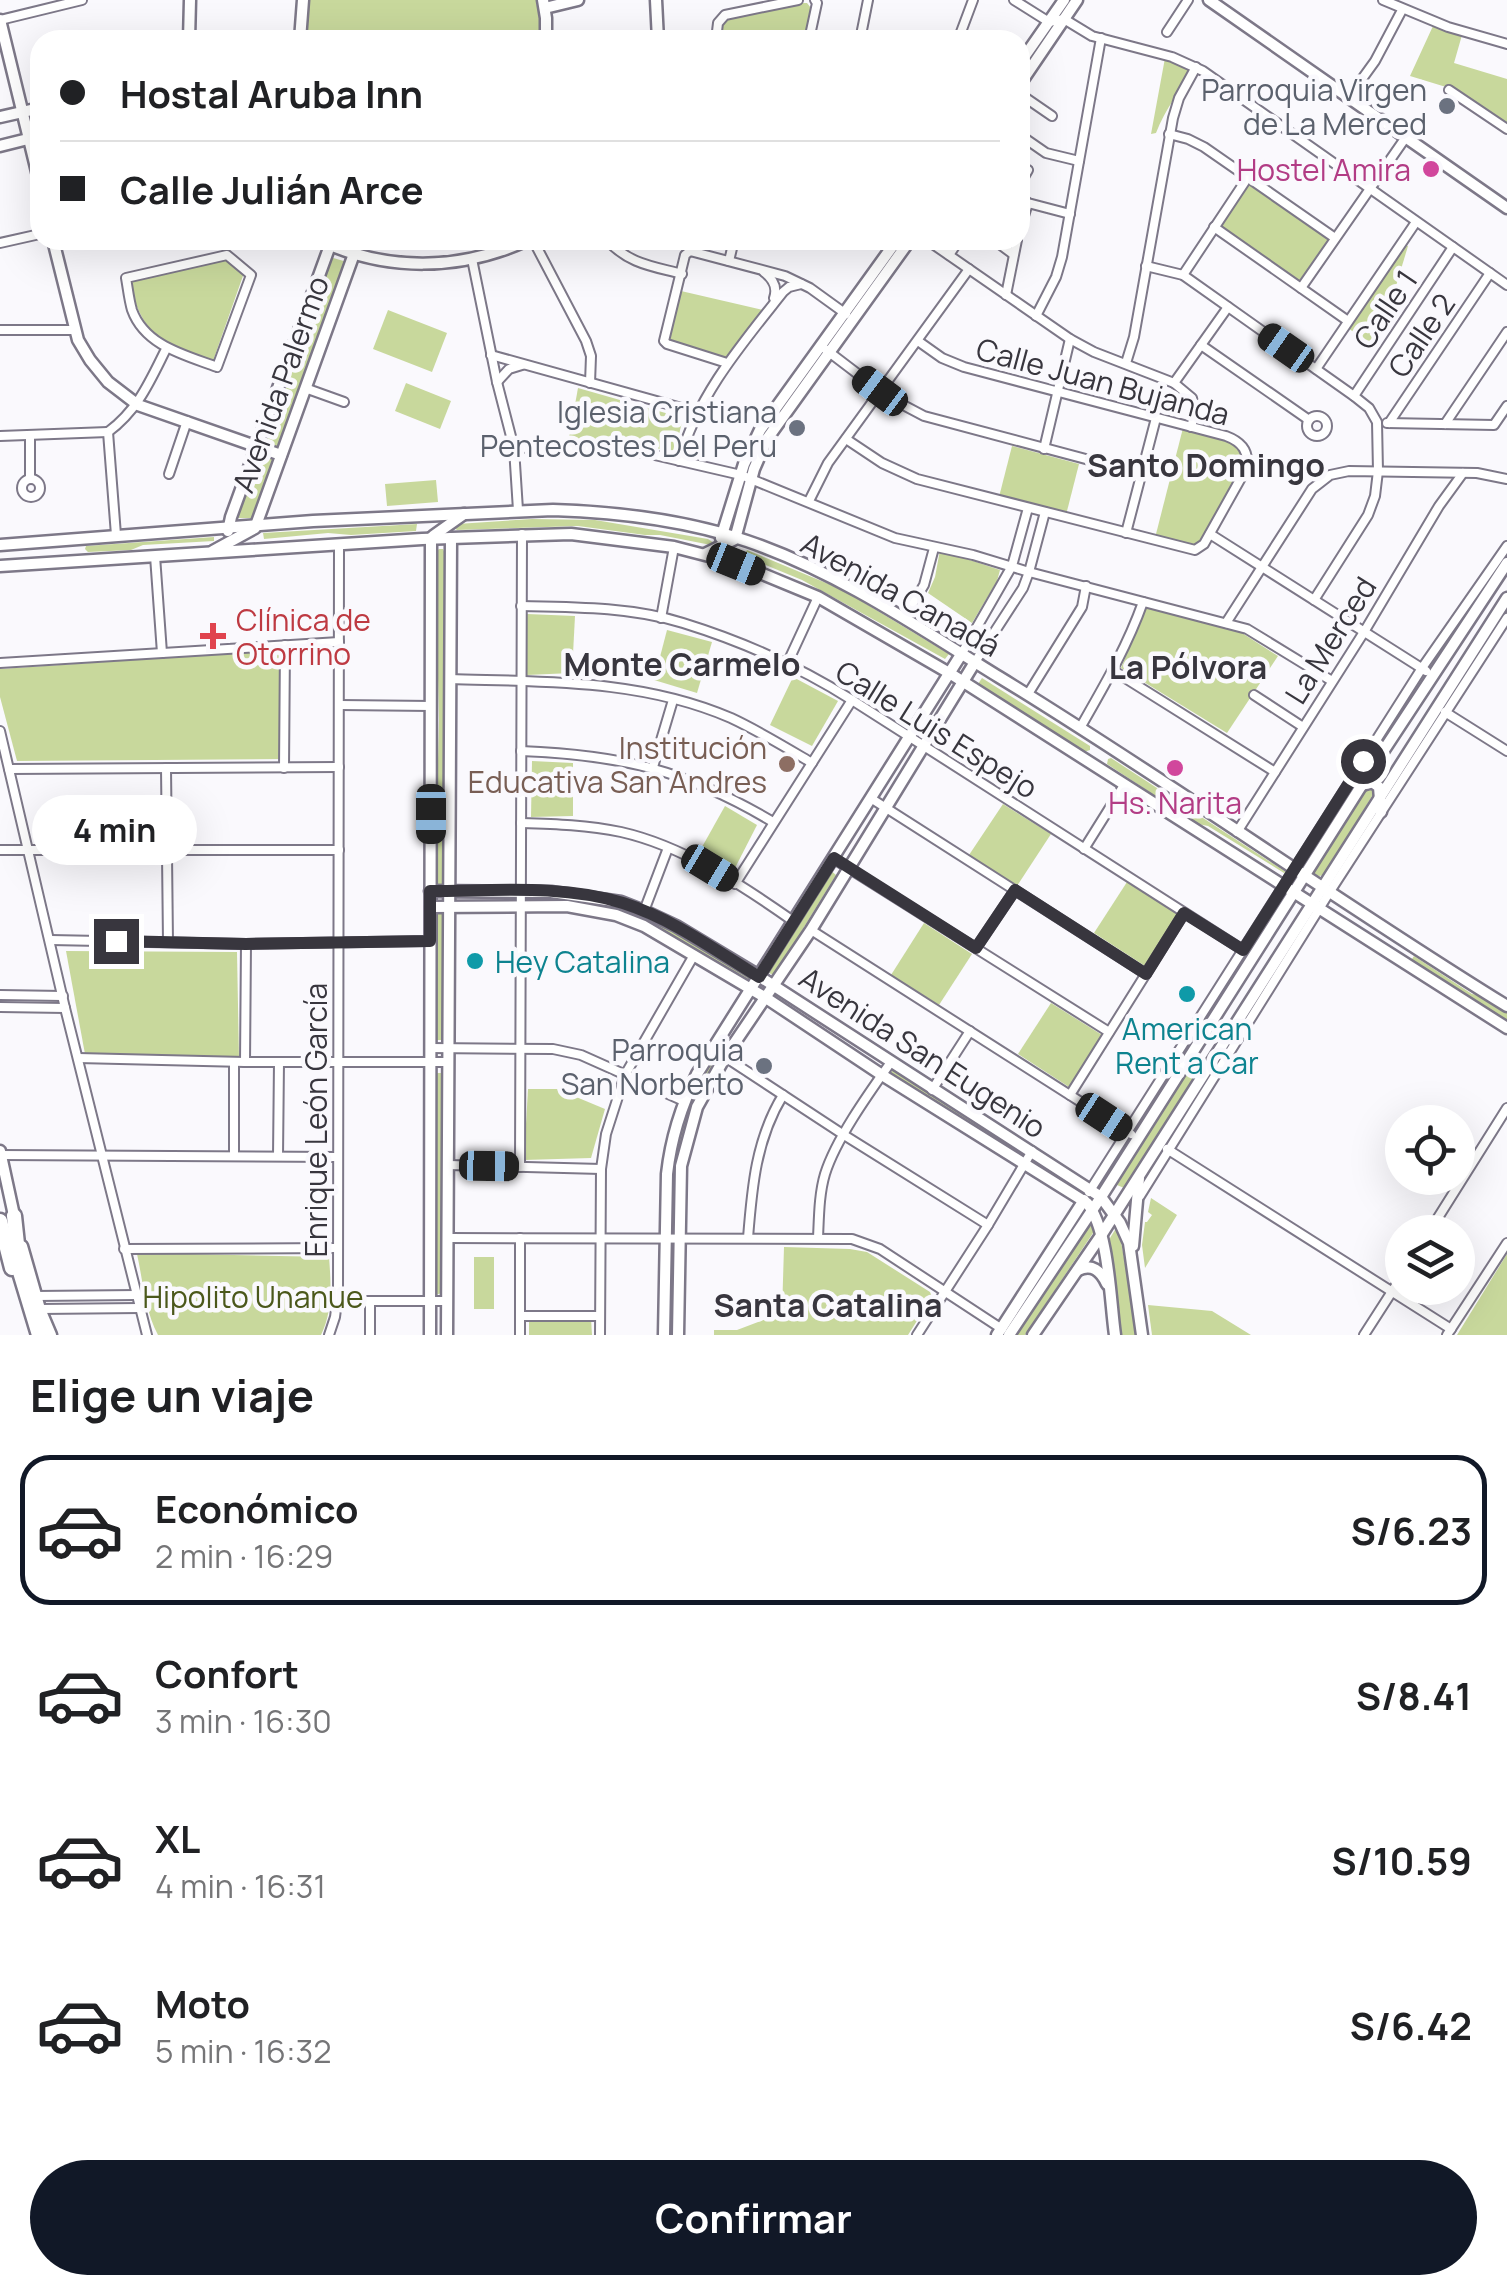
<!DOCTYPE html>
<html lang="es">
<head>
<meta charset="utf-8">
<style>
  :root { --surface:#fff; --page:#f6f6f6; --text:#202124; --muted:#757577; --line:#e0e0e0; --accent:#111827 }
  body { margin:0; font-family:Manrope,sans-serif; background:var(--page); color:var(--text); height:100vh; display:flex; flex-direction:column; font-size:38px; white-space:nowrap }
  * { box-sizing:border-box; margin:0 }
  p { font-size:32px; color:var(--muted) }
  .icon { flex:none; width:55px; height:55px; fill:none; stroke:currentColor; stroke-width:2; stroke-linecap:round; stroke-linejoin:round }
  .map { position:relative; height:1335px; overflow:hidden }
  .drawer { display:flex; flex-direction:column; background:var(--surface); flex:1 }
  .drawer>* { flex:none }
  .top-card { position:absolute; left:30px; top:30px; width:1000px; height:220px; border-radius:30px; box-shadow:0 10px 40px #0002; display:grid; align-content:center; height:220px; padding:0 30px; background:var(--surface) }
  .fabs { position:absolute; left:1385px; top:1105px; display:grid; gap:20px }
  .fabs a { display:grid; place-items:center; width:90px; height:90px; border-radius:50%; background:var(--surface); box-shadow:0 10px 40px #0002; font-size:50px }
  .end { position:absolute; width:45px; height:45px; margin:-22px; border:12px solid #38363e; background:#fff; box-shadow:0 0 0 5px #fff }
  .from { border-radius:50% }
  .bubble { position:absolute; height:70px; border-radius:35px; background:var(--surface); box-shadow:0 10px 40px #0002; font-size:32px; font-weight:700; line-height:70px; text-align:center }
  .car { position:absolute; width:30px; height:60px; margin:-30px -15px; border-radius:12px; box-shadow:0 0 8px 2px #0007; background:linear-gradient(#222 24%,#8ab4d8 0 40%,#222 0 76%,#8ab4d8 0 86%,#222 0) }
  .top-card b { display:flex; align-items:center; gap:35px; height:95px; font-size:38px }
  .top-card b+b { border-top:2px solid var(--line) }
  .top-card i { width:25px; height:25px; background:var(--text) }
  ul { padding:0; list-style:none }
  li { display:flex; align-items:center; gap:30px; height:150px; margin:0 20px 15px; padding:0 10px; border:5px solid transparent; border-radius:30px }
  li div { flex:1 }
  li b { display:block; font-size:38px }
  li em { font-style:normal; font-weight:700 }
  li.selected { border-color:var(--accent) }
  li>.icon { width:90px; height:90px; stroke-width:1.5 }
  h2 { padding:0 30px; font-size:45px; line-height:120px }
  .action { display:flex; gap:20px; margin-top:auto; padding:20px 30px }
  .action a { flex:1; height:115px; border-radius:60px; background:var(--accent); color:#fff; font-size:40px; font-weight:700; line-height:115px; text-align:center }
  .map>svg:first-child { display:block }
</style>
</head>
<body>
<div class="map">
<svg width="1507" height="1335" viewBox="0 0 1507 1335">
  <rect width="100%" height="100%" fill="#faf9fd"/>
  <g fill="#c8d89c">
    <polygon points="309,0 536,0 539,17 539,40 306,40 305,25"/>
    <polygon points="798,3 807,3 811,8 805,40 720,40 721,26 728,18"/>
    <polygon points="1433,26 1462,35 1454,63 1507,79 1507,126 1448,86 1446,87 1410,76"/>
    <path d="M1165 58 1193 69C1180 91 1165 109 1156 133L1151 134Z"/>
    <polygon points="1249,183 1329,239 1299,281 1219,225"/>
    <polygon points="1404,244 1408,246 1377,349 1348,328"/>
    <polygon points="330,257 347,262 280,448 264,442"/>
    <path d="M225 258 244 273 213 361C161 343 143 337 129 281Z"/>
    <polygon points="681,291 763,310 725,358 668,341"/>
    <polygon points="388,310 447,333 432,372 373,349"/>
    <polygon points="406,383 451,401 440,429 395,411"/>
    <polygon points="578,388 683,418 675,451 569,438"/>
    <path d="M1183 428 1235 444C1244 452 1244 457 1243 468L1204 539 1193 546 1155 538Z"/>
    <polygon points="1012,446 1079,464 1066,515 999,497"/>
    <polygon points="258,452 277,459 255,518 234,518"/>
    <polygon points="436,480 438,502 387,506 385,484"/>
    <polygon points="532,519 595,520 708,539 714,543 711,545 660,535 645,535 578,526 457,530 453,527 457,524"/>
    <polygon points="417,524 416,531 351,535 328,533 264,539 263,533"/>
    <polygon points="214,537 214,541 143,545 131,550 88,552 85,549 86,546"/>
    <polygon points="439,549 443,549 446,556 443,886 441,887 435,884 439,720 435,553"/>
    <polygon points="747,550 843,590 949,654 945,659 802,580 744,556"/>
    <polygon points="940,550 1000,570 997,581 972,623 928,593 935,577"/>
    <polygon points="1146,606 1242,633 1278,656 1227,733 1121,668"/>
    <polygon points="527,614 575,616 572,673 527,675"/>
    <polygon points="667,630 712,642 697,693 654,680"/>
    <polygon points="281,650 283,759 17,761 0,697 0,669"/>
    <polygon points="793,677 838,701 812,746 770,725"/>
    <polygon points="982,678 1090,746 1090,750 1084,752 978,684"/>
    <polygon points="1111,758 1286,872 1284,873 1208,826 1198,824 1107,764 1108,759"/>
    <polygon points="532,761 573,763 573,816 531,817"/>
    <polygon points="1366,786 1374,787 1375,791 1325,875 1319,876 1313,873 1313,869"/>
    <polygon points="1003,804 1051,834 1017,886 969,855"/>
    <polygon points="725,806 757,825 735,868 702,847"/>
    <polygon points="829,869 836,875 774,976 768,972"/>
    <polygon points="1127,882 1178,914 1145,966 1094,933"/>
    <polygon points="527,894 576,898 651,918 751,978 747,983 639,920 527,902"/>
    <polygon points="439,910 444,912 443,1040 434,1040 437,912"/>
    <polygon points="924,923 972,954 939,1005 891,975"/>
    <polygon points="66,951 237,952 239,1058 85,1054"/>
    <polygon points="1414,956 1472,994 1484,996 1507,1010 1507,1021 1410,962"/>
    <polygon points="1051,1003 1102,1035 1069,1087 1018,1054"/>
    <path d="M710 1059 715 1064C699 1099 681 1135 676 1175 674 1193 675 1212 674 1230L669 1229 671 1161 687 1102Z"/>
    <polygon points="894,1068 1026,1151 1022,1157 890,1074"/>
    <polygon points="1186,1069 1190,1069 1195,1075 1124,1188 1117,1185"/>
    <polygon points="433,1073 442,1073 441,1293 434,1296"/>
    <polygon points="528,1089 557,1089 605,1109 591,1158 524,1160"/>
    <polygon points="1151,1198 1177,1215 1145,1268 1142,1245 1145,1222 1147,1222 1152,1215 1148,1212"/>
    <polygon points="1089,1223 1095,1230 1025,1335 1013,1335"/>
    <polygon points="1118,1225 1138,1335 1120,1335 1107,1243"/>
    <polygon points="784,1247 850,1249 867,1252 930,1292 932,1297 908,1335 714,1335 714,1330 737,1330 782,1313"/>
    <path d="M141 1253 329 1257C331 1283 333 1311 321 1335H158C145 1311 143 1281 137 1254Z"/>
    <polygon points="1507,1254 1507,1335 1457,1335"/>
    <rect x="474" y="1257" width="20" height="52"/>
    <polygon points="1148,1305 1212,1311 1251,1335 1152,1335"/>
    <polygon points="591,1318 592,1335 529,1335 529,1319"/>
  </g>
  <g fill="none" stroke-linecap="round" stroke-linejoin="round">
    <g stroke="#7d7888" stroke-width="12">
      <g id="street">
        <polyline points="1014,0 1049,22 1064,19 1092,36 1172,57 1203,71 1507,285"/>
        <polyline points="1383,0 1448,27 1507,44"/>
        <polyline points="0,20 82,0"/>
        <polyline points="1167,32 1188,0"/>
        <polyline points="716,40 718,23 725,15 798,0"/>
        <polyline points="809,40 817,3 815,0"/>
        <polyline points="860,40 868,0"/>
        <polyline points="958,40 973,0"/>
        <polyline points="1449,90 1507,129"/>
        <polyline points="1020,94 1052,116"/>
        <polyline points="1349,97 1375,61 1402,10"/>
        <polyline points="1169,134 1188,139 1204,147 1335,238"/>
        <polyline points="1020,135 1046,153 1079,161"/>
        <polyline points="1020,184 1028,170"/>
        <polyline points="1020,196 1028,203 1070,214"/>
        <polyline points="1214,227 1348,321"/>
        <polyline points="1020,229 1028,203"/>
        <polyline points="533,240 586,341 591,356 590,383"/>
        <path d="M607 240C629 264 652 266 682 274"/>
        <polyline points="927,240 1070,339 1094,352 1174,383 1192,398 1195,413 1191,427"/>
        <polyline points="994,240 1013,254"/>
        <polyline points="0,243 40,234"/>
        <path d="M227 255 251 275 217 367C185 355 145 346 132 310 129 300 128 289 126 278Z"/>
        <polyline points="949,255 959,240"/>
        <polyline points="472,259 497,382 514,448 518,510"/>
        <polyline points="729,261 734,240"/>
        <polyline points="1146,266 1183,275 1354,396 1369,408 1377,422 1378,471 1375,496 1368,515 1314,600"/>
        <path d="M764 272C773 279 778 287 774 298"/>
        <polyline points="1183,275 1248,177"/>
        <polyline points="1301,288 1406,137"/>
        <polyline points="1006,295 1017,240"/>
        <polyline points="1036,316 1056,277 1062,257 1101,38"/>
        <polyline points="0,330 74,330"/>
        <polyline points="1201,345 1309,420"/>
        <polyline points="825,349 888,397 924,416 1142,474"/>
        <polyline points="491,355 696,412"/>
        <polyline points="727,363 667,344 664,341 685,255 690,251 785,276 810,288 846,314"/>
        <polyline points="1126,363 1134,337 1173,118 1179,98 1196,67"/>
        <polyline points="1316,369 1416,222"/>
        <polyline points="497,382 509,369 522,365"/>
        <polyline points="1174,383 1228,307"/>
        <polyline points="305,388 344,402"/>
        <polyline points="1354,396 1453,247"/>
        <circle cx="1317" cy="426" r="10"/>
        <polyline points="1387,423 1494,425 1507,406"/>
        <polyline points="1389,423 1490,273"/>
        <polyline points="1445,424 1507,332"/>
        <polyline points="108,432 116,535"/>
        <path d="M108 432C138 410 150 381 166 349"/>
        <polyline points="30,435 30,479"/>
        <polyline points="0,436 108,432"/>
        <path d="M846 439 882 463 917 479 1195 550 1204 544 1246 469C1250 452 1242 442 1226 436L964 367 942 358 918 341"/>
        <polyline points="514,448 592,447 646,453 741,475 895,538 973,555 1029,572 1247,629 1332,681"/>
        <polyline points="1044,449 1070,339"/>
        <path d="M679 461C698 395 741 345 783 292L789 287 801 284"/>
        <polyline points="169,474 187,421"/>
        <circle cx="31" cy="488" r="9"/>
        <polyline points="809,501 828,463 969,269"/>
        <polyline points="1126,533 1156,418"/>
        <polyline points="1210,534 1426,671"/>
        <polyline points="155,556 162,653"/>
        <path d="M521 606C574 607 632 607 683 623 741 641 800 667 852 700L1243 950"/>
        <polyline points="661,618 674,547"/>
        <polyline points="904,618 924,585 934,548"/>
        <polyline points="1226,623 1312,489 1330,475 1349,471 1477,473 1507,479"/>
        <polyline points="962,653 1012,566 1028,508"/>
        <polyline points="975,662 1023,588 1029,572 1045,512"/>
        <polyline points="0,663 339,642"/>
        <polyline points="787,664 818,597"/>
        <polyline points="1114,671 1275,772"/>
        <path d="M450 679C545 682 641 679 731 718 759 731 785 747 812 763"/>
        <polyline points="1028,694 1082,607 1086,586"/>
        <polyline points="1254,695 1303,727"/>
        <polyline points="340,705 431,706"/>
        <polyline points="1445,712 1507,751"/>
        <path d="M1080 728C1104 686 1127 647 1143 602"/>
        <polyline points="0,731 65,1008 147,1335"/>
        <path d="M521 751C622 755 686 770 773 822"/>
        <polyline points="653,767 673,700"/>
        <polyline points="166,768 168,942"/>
        <polyline points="284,768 285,645"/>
        <polyline points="9,769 339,767"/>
        <polyline points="872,799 1146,974"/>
        <path d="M521 823C555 824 588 825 621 832 683 846 742 885 793 921"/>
        <polyline points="1237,832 1364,632 1439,506 1463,473"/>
        <polyline points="1084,849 1124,785"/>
        <polyline points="0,850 339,850"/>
        <polyline points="834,859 1109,1032"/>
        <polyline points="735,884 852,700"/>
        <polyline points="644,911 668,848"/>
        <polyline points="811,930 1131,1134"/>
        <polyline points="51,940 246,944 430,941"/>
        <polyline points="976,948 1015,890"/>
        <polyline points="0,995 63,996"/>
        <polyline points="0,1007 65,1008"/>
        <polyline points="430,1048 553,1049 581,1055 684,1101"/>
        <polyline points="725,1057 844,1135 988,1225"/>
        <polyline points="78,1058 245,1062 448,1062"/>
        <polyline points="234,1062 234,1156"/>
        <polyline points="245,1062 246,944"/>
        <polyline points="932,1090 970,1031"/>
        <polyline points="1070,1095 1184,913"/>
        <polyline points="1167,1149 1451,1329"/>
        <polyline points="1,1155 338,1157"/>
        <polyline points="278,1156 279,1062"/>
        <polyline points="448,1165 601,1169"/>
        <polyline points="520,1167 522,534"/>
        <polyline points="1089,1192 1422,668 1507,546"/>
        <polyline points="1140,1196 1329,893 1507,618"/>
        <polyline points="1429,1232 1507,1108"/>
        <polyline points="448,1238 852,1239 880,1249 1002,1329"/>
        <path d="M748 1238C752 1187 756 1139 783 1095"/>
        <path d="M818 1238C819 1217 819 1194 825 1174 836 1139 869 1093 891 1062"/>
        <polyline points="124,1249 338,1248"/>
        <polyline points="36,1296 137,1295"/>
        <polyline points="337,1301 447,1301"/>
        <polyline points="40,1309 140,1308"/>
        <polyline points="520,1316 600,1316"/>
        <polyline points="329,1335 335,1317 338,1294 339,544"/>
        <polyline points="370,1335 370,1301"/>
        <polyline points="520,1335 520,1238"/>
        <polyline points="600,1335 601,1169 606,1134 625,1075 694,955"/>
        <polyline points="917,1335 988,1225 1032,1151"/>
        <polyline points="1364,1335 1402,1276"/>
        <polyline points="1447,1335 1507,1243"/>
      </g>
    </g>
    <g stroke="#7d7888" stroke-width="15">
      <g id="secondary">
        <polyline points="543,0 546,18 546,40"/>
        <polyline points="656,0 658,40"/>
        <polyline points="1209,0 1507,208"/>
        <polyline points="545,8 578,0"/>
        <polyline points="0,20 40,184"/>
        <polyline points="189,40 190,0"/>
        <polyline points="300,40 303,0"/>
        <polyline points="1020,63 1064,0"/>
        <polyline points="1020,84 1077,0"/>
        <polyline points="0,117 40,108"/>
        <polyline points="0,146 40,136"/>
        <polyline points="53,240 78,340 90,360 108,382 138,405 281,455"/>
        <path d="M319 240C386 272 460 271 528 240"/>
        <polyline points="228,531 231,517 332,240"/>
        <polyline points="433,536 464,514"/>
        <polyline points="721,538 744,464 760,430 897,240"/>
        <path d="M0 545 313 521 553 510C617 512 685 520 747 541 838 572 918 627 999 677 1171 782 1335 900 1507 1006"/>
        <polyline points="213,551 255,528 359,240"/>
        <polyline points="705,554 735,539 754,469 767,439 910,240"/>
        <polyline points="0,566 422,539 571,534 674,547 736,563 818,597 951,674 1507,1028"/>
        <polyline points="1362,785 1372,782 1379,787 1381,812"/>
        <polyline points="430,891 551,892 621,902 644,911 676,926 754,973 1101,1197 1120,1223 1129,1243 1142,1335"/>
        <path d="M431 907 567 906 616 915 644 926 766 998 882 1075 1087 1203C1109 1230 1110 1300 1115 1335"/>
        <polyline points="0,1151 15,1220"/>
        <polyline points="22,1246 40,1309 51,1335"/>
        <polyline points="1133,1246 1139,1178"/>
        <path d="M1078 1270C1092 1263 1101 1271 1107 1284"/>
        <polyline points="430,1335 431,538"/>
        <polyline points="447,1335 451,538"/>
        <path d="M664 1335 667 1174C671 1138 681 1106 697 1074L962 653"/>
        <polyline points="678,1335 681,1166 697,1107 725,1057 811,930 975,662"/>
        <polyline points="997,1335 1084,1200"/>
        <polyline points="1009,1335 1101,1197 1382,753 1507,563"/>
        <polyline points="1033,1335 1102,1234 1507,598"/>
      </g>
    </g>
    <g stroke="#7d7888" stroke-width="19">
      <g id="highway">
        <polyline points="14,1216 20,1272 39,1335"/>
        <polyline points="0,1221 12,1268"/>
      </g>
    </g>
    <use href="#street" stroke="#fff" stroke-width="8"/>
    <use href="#secondary" stroke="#fff" stroke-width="10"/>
    <use href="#highway" stroke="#fff" stroke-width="14"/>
  </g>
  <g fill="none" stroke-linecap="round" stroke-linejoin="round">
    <path stroke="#38363e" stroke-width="12" d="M116 941 246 944 430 941V891C493 891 562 884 623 903 673 919 715 950 759 977L834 858 976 948 1015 890 1146 974 1184 913 1243 950 1363 761"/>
  </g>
  <g fill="#6b7280" stroke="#faf9fd" stroke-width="4">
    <circle cx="1447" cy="106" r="10"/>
    <circle cx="797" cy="428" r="10"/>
    <circle cx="764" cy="1066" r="10"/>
  </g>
  <g fill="#d1479c" stroke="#faf9fd" stroke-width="4">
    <circle cx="1431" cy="169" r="10"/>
    <circle cx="1175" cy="768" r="10"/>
  </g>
  <path fill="#e0444e" stroke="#faf9fd" stroke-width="4" d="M208 621h10v10h10v10h-10v10h-10v-10h-10v-10h10z"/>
  <circle fill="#8d6e63" stroke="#faf9fd" stroke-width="4" cx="787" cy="764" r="10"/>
  <g fill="#0f9aa8" stroke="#faf9fd" stroke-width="4">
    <circle cx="475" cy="961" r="10"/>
    <circle cx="1187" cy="994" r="10"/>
  </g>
  <g text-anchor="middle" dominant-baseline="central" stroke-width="9" stroke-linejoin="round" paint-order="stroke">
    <g font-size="30" fill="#5b616d" stroke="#faf9fd" text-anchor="end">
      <text x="1427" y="89">Parroquia Virgen<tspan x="1427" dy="34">de La Merced</tspan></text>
      <text x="777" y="411">Iglesia Cristiana<tspan x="777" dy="34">Pentecostes Del Peru</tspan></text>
      <text x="744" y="1049">Parroquia<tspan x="744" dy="34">San Norberto</tspan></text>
    </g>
    <g font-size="30" fill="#b23c85" stroke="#faf9fd" text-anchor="end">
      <text x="1411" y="169">Hostel Amira</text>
      <text x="1175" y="802" text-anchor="middle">Hs. Narita</text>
    </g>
    <g font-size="30" fill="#38363e" stroke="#faf9fd">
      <text transform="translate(1385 309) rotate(-56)">Calle 1</text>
      <text transform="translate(1421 335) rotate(-56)">Calle 2</text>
      <text transform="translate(1103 381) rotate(15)">Calle Juan Bujanda</text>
      <text transform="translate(280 384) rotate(-70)">Avenida Palermo</text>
      <text transform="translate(901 594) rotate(29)">Avenida Canadá</text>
      <text transform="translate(1330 640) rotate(-58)">La Merced</text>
      <text transform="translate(937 729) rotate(32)">Calle Luis Espejo</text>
      <text transform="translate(923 1052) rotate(33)">Avenida San Eugenio</text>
      <text transform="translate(315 1120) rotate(-90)">Enrique León García</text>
    </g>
    <g font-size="30" fill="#be3a42" stroke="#faf9fd" text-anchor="start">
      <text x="236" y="619">Clínica de<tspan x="236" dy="34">Otorrino</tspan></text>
    </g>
    <g font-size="30" fill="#785e54" stroke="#faf9fd" text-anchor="end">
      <text x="767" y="747">Institución<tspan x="767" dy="34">Educativa San Andres</tspan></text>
    </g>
    <g font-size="30" fill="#0d838f" stroke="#faf9fd" text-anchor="start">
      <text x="495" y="961">Hey Catalina</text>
      <text x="1187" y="1028" text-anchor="middle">American<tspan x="1187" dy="34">Rent a Car</tspan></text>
    </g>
    <g font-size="30" fill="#4b581b" stroke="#faf9fd">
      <text x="253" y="1296">Hipolito Unanue</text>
    </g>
    <g font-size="32" font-weight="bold" fill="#38363e" stroke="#faf9fd">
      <text x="1206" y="465">Santo Domingo</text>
      <text x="682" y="664">Monte Carmelo</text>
      <text x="1188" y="667">La Pólvora</text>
      <text x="828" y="1305">Santa Catalina</text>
    </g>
  </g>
</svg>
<div class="fabs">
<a><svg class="icon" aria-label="locate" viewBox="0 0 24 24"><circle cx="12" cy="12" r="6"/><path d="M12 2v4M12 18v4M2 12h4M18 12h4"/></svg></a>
<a><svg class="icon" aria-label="layers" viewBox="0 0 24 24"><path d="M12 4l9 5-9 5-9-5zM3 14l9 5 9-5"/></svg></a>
</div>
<i class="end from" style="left:1363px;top:761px"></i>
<i class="end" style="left:116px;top:941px"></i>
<div class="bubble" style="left:32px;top:795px;width:165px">4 min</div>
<i class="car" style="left:1286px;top:348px;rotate:305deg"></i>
<i class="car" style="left:880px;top:391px;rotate:307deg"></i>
<i class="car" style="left:736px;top:564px;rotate:112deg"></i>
<i class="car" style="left:431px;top:814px;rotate:180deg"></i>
<i class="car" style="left:710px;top:868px;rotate:121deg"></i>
<i class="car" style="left:1104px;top:1117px;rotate:123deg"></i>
<i class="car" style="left:489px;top:1166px;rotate:91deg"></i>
<div class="top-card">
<b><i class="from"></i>Hostal Aruba Inn</b>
<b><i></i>Calle Julián Arce</b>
</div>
</div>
<section class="drawer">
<h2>Elige un viaje</h2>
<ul>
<li class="selected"><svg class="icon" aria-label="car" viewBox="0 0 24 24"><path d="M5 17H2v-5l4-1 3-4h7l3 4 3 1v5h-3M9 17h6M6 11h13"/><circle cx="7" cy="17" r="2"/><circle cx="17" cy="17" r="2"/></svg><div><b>Económico</b><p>2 min · 16:29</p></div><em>S/6.23</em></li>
<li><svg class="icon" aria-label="car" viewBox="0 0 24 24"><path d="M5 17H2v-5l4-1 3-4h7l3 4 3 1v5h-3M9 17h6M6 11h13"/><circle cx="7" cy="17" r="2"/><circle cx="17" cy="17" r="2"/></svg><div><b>Confort</b><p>3 min · 16:30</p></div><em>S/8.41</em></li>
<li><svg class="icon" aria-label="car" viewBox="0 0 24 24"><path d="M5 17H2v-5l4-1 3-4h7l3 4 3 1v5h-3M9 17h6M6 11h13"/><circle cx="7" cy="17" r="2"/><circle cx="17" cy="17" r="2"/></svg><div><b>XL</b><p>4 min · 16:31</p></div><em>S/10.59</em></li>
<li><svg class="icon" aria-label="car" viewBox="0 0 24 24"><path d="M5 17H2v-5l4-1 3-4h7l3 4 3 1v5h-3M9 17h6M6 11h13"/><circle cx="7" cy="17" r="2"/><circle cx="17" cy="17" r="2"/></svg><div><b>Moto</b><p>5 min · 16:32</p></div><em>S/6.42</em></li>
</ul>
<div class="action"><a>Confirmar</a></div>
</section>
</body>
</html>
